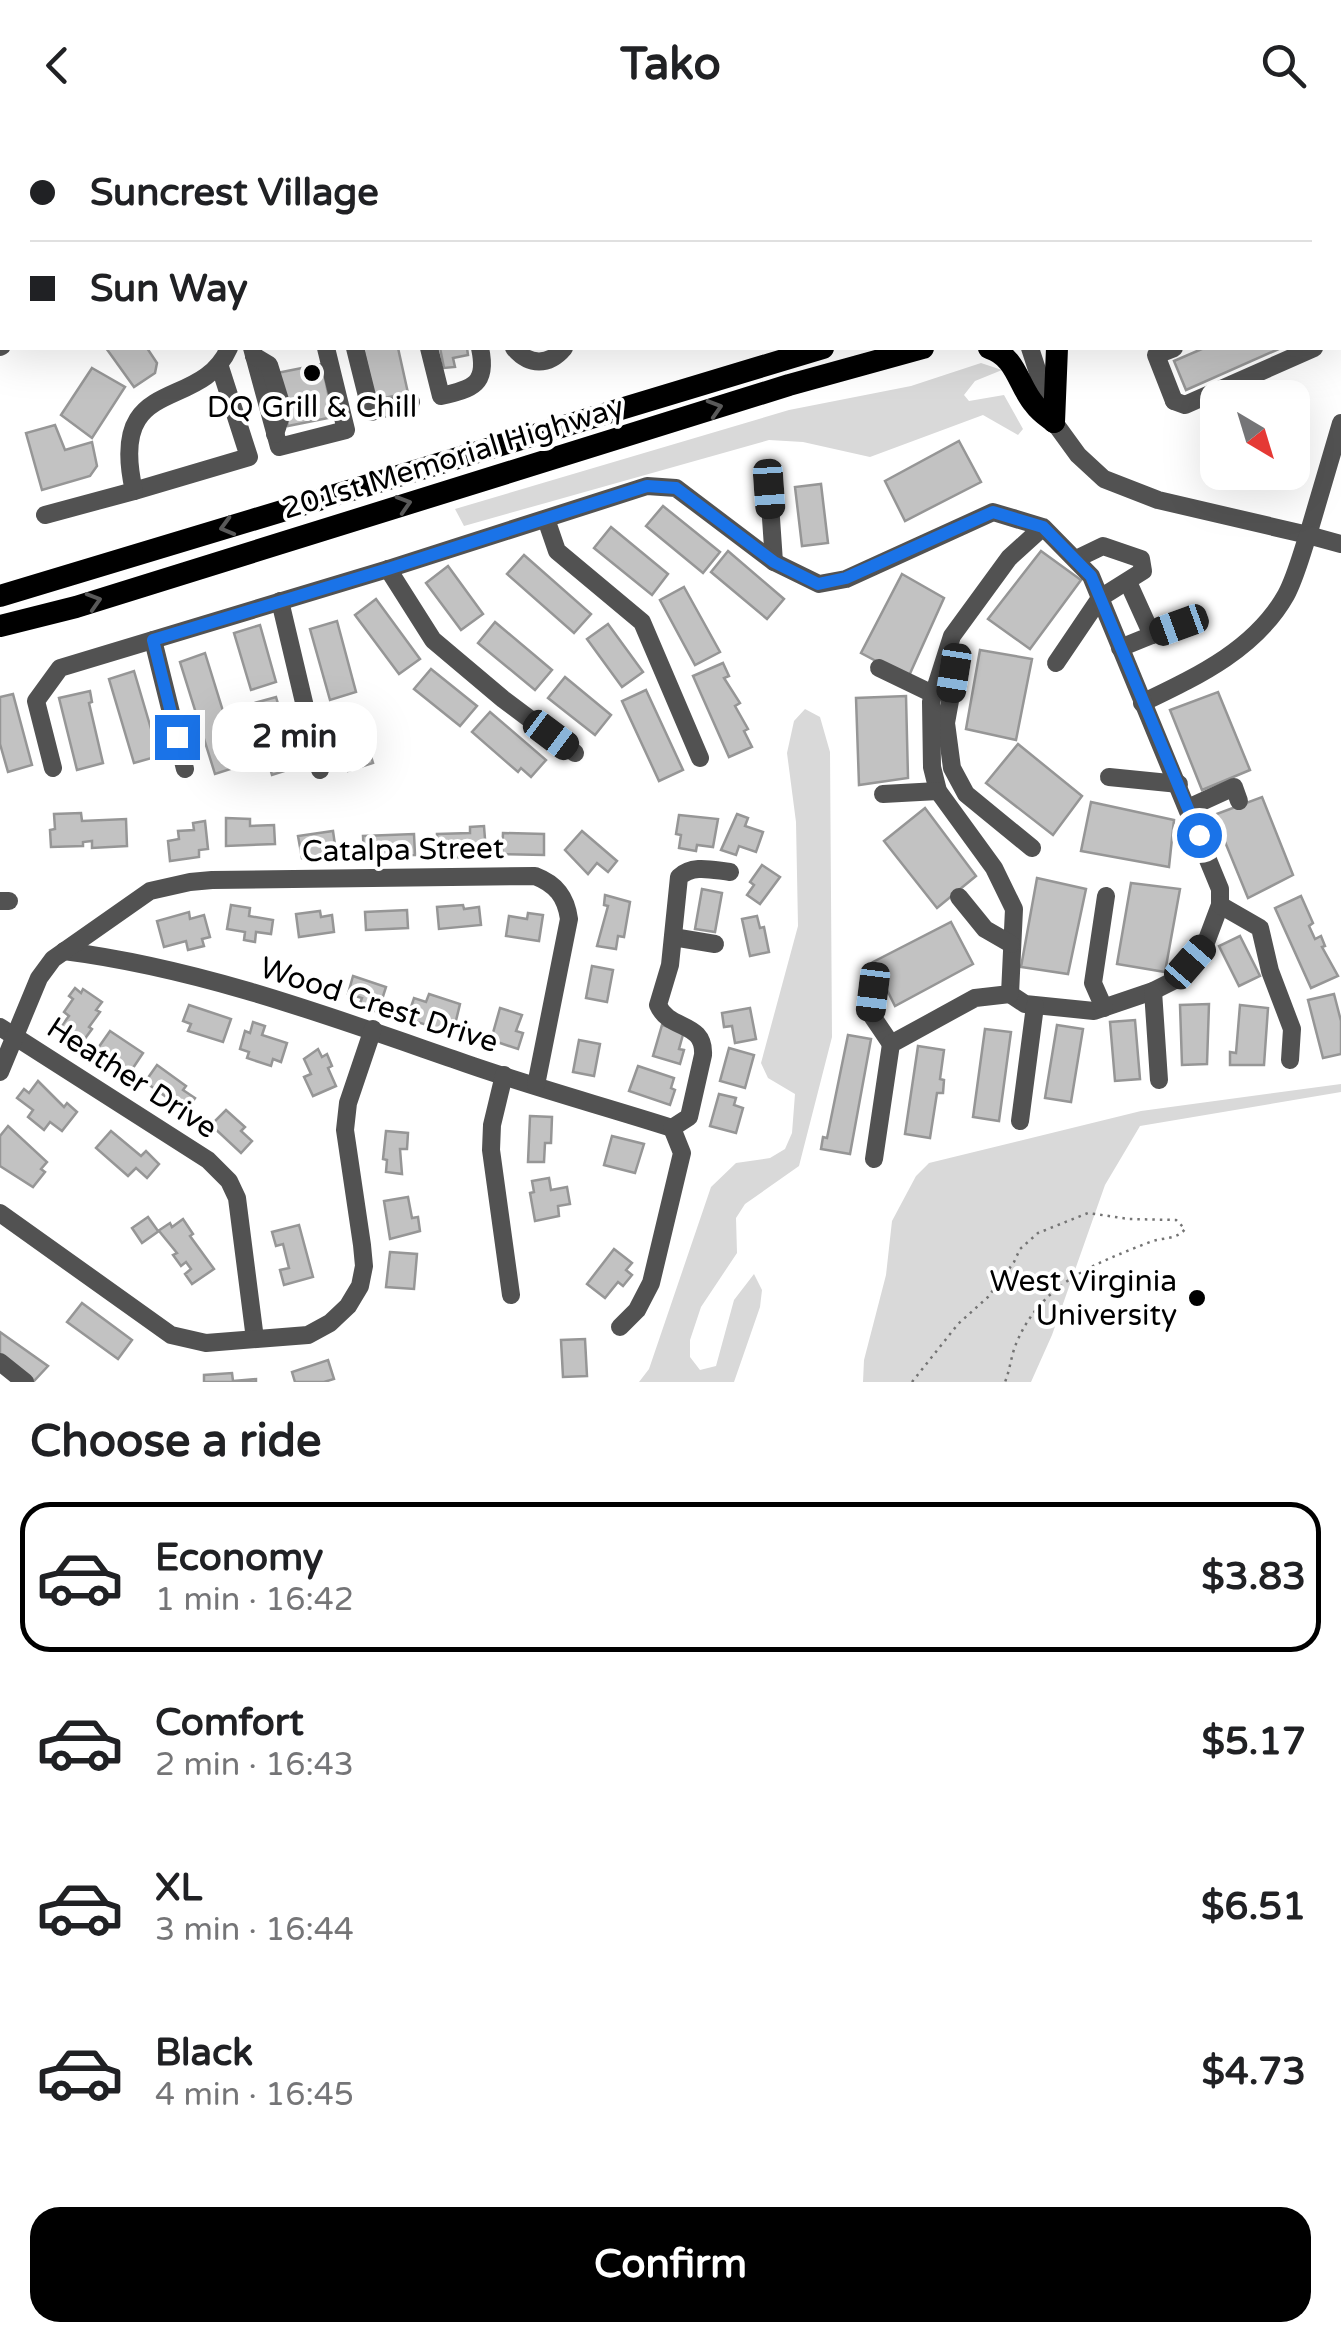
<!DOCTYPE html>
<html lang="en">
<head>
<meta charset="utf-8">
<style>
  :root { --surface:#fff; --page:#f6f6f6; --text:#202124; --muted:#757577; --line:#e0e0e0; --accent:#000 }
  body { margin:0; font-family:"Varela Round",sans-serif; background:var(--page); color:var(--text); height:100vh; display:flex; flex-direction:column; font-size:38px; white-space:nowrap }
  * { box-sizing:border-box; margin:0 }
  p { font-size:32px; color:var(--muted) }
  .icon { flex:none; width:55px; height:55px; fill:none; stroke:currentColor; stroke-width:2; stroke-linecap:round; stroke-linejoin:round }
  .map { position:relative; height:1252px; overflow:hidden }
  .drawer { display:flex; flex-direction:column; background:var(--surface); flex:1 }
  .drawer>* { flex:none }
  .hud { position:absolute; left:0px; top:0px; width:1342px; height:220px; box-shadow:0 10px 40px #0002; display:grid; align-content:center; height:220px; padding:0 30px; background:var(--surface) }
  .needle { width:65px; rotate:142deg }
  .buttons { position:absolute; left:1200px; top:250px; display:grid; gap:20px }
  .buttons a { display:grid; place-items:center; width:110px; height:110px; border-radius:20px; background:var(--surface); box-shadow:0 10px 40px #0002; font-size:50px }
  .end { position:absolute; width:45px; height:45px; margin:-22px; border:12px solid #1a73e8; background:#fff; box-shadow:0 0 0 5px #fff }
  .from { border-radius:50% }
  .bubble { position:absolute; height:70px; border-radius:30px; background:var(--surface); box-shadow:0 10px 40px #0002; font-size:32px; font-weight:800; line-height:70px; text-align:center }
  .car { position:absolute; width:30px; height:60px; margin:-30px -15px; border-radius:12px; box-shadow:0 0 8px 2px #0007; background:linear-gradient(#222 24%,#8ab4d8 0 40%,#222 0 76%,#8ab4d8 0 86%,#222 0) }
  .hud b { display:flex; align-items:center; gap:35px; height:95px; font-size:38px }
  .hud b+b { border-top:2px solid var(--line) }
  .hud i { width:25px; height:25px; background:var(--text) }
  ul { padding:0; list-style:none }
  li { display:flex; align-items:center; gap:30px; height:150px; margin:0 20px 15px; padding:0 10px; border:5px solid transparent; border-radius:30px }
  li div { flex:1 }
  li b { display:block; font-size:38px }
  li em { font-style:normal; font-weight:800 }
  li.selected { border-color:var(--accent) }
  li>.icon { width:90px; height:90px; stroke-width:1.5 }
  h2 { padding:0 30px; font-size:45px; line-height:120px }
  .primary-button { display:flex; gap:20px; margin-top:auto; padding:20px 30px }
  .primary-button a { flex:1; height:115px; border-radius:30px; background:var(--accent); color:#fff; font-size:40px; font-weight:800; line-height:115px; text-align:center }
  header { display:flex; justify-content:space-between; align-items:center; height:130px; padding:0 30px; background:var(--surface); font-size:45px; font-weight:800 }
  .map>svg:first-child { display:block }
</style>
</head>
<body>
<header><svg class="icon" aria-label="back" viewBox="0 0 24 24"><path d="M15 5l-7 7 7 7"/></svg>Tako<svg class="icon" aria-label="search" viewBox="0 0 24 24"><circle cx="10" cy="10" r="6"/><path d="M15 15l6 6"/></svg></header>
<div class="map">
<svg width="1341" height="1252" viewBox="0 0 1341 1252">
  <rect width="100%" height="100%" fill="#fff"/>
  <g fill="#d9d9d9">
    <polygon points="981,233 1002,240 975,251 964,265 969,271 1004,265 1023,299 1018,305 983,285 870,327 803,312 769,310 464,396 455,379 789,280 911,256"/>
    <polygon points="805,579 820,587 830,622 832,907 799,1036 745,1074 736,1088 737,1123 701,1177 690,1210 690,1227 700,1240 716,1236 734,1170 754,1144 762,1160 760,1177 734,1252 639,1252 649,1239 711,1057 736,1033 770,1028 785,1019 792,1003 795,964 768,948 761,933 798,796 796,692 787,623 794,591"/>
    <polygon points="1341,954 1341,962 1140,996 1105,1055 1052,1205 1031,1252 863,1252 864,1230 886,1145 892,1091 916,1046 929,1033 1141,981"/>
  </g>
  <g fill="#c2c2c2" stroke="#969696" stroke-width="2.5">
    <polygon points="106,218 147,218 157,233 155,243 134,257"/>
    <polygon points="363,218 398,218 408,263 375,270"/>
    <polygon points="440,218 467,218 468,225 453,228 455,237 444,238"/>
    <polygon points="1204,218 1281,218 1186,260 1174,231"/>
    <polygon points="322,234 333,287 288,296 277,243"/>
    <polygon points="92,238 125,257 92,308 61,285"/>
    <polygon points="55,295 65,320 92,312 97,336 90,346 42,360 26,303"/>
    <polygon points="959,311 981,352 905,391 885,351"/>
    <polygon points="821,354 828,413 802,416 795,357"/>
    <polygon points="663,376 720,422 703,443 646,396"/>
    <polygon points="611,397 668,444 652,465 594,418"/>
    <polygon points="728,421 784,469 767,489 711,442"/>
    <polygon points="1041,421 1081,450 1030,519 988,489"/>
    <polygon points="524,425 591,484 574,503 507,444"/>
    <polygon points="448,436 483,484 461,500 426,453"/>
    <polygon points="902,444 944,468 908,548 861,523"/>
    <polygon points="684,457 720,522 695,535 660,470"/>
    <polygon points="376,469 420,529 399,544 355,485"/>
    <polygon points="337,491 356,562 330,570 310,499"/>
    <polygon points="495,492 552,540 535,560 478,513"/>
    <polygon points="608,494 643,542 622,557 587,509"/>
    <polygon points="260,495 276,552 251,560 234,503"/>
    <polygon points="980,520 1032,529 1016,610 966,599"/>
    <polygon points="205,523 240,636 215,644 180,532"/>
    <polygon points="723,533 729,546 724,548 740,573 735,576 748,599 744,601 752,617 729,627 693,546"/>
    <polygon points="431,539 477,576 460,596 414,559"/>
    <polygon points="134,541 159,626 134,633 109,549"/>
    <polygon points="565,547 611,585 595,605 548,568"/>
    <polygon points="646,560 683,640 659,651 622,571"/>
    <polygon points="90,561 92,572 89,573 103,633 77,640 59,568"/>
    <polygon points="1218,562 1250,640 1202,660 1170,580"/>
    <polygon points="13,564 32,635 8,642 0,614 0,567"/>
    <polygon points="906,566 908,648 859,655 856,568"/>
    <polygon points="276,567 297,637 272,645 251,574"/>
    <polygon points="356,577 373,633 348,641 330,585"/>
    <polygon points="490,582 546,630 531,647 521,638 518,642 472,602"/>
    <polygon points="1018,614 1082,666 1053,705 986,653"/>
    <polygon points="1262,667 1293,745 1248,768 1214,685"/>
    <polygon points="1091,672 1174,690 1169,737 1081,721"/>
    <polygon points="925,678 976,746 937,778 884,711"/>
    <polygon points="81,683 82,691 126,689 127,716 92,718 92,711 83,712 83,716 51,717 50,700 55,699 54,684"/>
    <polygon points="737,684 748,688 745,696 763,702 756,722 739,716 736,725 721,720"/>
    <polygon points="679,685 718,689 713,717 697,715 696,721 679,718 681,705 676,704"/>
    <polygon points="226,688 250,689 250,696 274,695 275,714 226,716"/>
    <polygon points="205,691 208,719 199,720 199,727 170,731 168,711 179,709 178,701 194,700 193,693"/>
    <polygon points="484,696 486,722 466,723 466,727 438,728 437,704 470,703 470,697"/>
    <polygon points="333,701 336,722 302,728 298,706"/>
    <polygon points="582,701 617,731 608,742 597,733 588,744 565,720"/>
    <polygon points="503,703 544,704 544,725 502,724"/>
    <polygon points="414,704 415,725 364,726 363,706"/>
    <polygon points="762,735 780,747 760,774 747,765 754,755 750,752"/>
    <polygon points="1037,748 1086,759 1068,844 1021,837"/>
    <polygon points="1131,753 1180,759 1165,842 1117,834"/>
    <polygon points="702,759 722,763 715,802 695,799"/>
    <polygon points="605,765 630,772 624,807 618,806 616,819 597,816 608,776 604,775"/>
    <polygon points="1301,766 1313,793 1309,796 1315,809 1321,806 1325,816 1322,817 1338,846 1311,858 1275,778"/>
    <polygon points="231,775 250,778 249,786 273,790 271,804 256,802 255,812 244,810 245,802 227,799"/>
    <polygon points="463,775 464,779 479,777 481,795 439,799 437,777"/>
    <polygon points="407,780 408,798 366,800 365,782"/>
    <polygon points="320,781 321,787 332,785 334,802 299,807 296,784"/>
    <polygon points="189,782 190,789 204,785 210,807 202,809 204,816 188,820 186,811 164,817 157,791"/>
    <polygon points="528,783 543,785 539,811 506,806 509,786 527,789"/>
    <polygon points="757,786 760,798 764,797 769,822 750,826 742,789"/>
    <polygon points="951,792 973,834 895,876 873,832"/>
    <polygon points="1240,806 1260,846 1239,856 1219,816"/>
    <polygon points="592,836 613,840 607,872 586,868"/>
    <polygon points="353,846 386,857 378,882 359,876 362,868 348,864"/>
    <polygon points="75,858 81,863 83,859 102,872 96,880 100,882 89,897 92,899 81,914 59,899 69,886 64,882 73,869 69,866"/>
    <polygon points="429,864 460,874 453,903 407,889 414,868 426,872"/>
    <polygon points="1334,864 1341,891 1341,924 1323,928 1308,870"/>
    <polygon points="1209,874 1207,934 1182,935 1180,875"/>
    <polygon points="189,875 231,889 223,912 188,901 191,894 183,891"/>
    <polygon points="1240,875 1268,878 1264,935 1230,935 1230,922 1236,923"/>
    <polygon points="500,878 522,885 516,901 523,903 518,919 491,910"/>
    <polygon points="750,878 756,909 735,913 732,896 724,897 722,883"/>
    <polygon points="1135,890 1140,949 1115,951 1110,892"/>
    <polygon points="253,892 265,896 262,905 287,913 281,932 273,929 271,936 247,928 249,922 240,919 245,901 250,903"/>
    <polygon points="662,895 684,901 679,919 684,920 680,934 653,926"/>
    <polygon points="1057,895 1083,899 1071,972 1045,968"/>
    <polygon points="985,899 1011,902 999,991 973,987"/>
    <polygon points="110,901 143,923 129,944 96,921"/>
    <polygon points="848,905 871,909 850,1024 821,1019 823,1007 827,1008"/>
    <polygon points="579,910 600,914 594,946 573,942"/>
    <polygon points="918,916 944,920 940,949 944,950 943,963 937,963 930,1008 905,1004"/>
    <polygon points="729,918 754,925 745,958 720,951"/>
    <polygon points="318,919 322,927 327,924 332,936 328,938 336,956 313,966 304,947 311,944 304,929"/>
    <polygon points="157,935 186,956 183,960 195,968 186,981 145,952"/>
    <polygon points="638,936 674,948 671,958 675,960 670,975 629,961"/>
    <polygon points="38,951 64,977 67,973 77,982 62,1001 50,992 44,1000 28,987 33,980 17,968 24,959 29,963"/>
    <polygon points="719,964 736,968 734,975 743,978 736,1003 710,996"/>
    <polygon points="226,980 245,997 241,1001 252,1011 241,1023 211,995"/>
    <polygon points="530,986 552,987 551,1013 545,1013 544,1032 528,1032"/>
    <polygon points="8,996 47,1032 41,1039 45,1042 33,1057 0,1036 0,1006"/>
    <polygon points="111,1001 141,1026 146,1021 159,1034 147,1048 136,1038 128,1046 96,1018"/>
    <polygon points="386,1001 408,1003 407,1019 400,1019 402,1044 386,1042 387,1030 383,1029"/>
    <polygon points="612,1006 644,1014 635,1043 604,1035"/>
    <polygon points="549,1048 551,1060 567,1057 570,1074 558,1076 559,1086 535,1091 530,1063 534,1062 532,1051"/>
    <polygon points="408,1067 412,1088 418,1087 420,1101 390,1109 384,1071"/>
    <polygon points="148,1087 158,1101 170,1093 172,1097 183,1089 193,1104 190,1106 214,1139 192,1154 185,1144 191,1139 186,1132 181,1136 173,1125 177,1123 159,1101 142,1113 132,1098"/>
    <polygon points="299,1095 313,1147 284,1155 280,1140 289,1138 283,1114 276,1116 272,1102"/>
    <polygon points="614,1119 632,1133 626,1140 632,1145 623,1156 618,1152 605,1168 587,1154"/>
    <polygon points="390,1122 417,1124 414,1159 386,1157"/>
    <polygon points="82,1173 132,1210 118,1229 67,1192"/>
    <polygon points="0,1202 48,1236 34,1251 0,1226"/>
    <polygon points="585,1209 587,1246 563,1247 561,1210"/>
    <polygon points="328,1230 334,1249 324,1252 295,1252 292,1242"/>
    <polygon points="232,1243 233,1251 256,1249 256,1252 204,1252 204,1245"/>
  </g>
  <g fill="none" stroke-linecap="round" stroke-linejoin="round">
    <path stroke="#747474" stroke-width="2.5" stroke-dasharray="2.5 5" stroke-linecap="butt" d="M912 1252 958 1194 988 1167 1014 1132 1020 1119 1038 1103 1088 1083 1129 1089 1176 1090 1185 1099C1177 1110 1163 1107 1150 1112 1094 1134 1041 1153 1016 1214 1011 1226 1010 1240 1005 1252"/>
    <g stroke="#525252" stroke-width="18">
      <polyline points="95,0 95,2"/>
      <polyline points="138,0 139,2"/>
      <polyline points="269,0 269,2"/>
      <polyline points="305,0 306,2"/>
      <polyline points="344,0 345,2"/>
      <polyline points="539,0 539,2"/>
      <polyline points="614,0 615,2"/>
      <polyline points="726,0 732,2"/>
      <polyline points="846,0 853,2"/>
      <polyline points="460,2 471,0"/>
      <polyline points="658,2 659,0"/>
      <polyline points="682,2 683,0"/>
      <polyline points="703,2 704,0"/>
      <polyline points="776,2 776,0"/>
      <polyline points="0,3 2,3"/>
      <polyline points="0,96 2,96"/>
      <polyline points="1340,120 1341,119"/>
      <polyline points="0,151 2,150"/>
      <polyline points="0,217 2,216"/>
      <polyline points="252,218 279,317 346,300 326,218"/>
      <polyline points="355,218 371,282 411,272"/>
      <path d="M429 218 441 266C473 259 488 254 480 218"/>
      <path d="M514 218C529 236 549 236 564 218"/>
      <polyline points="1030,218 1054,292 1078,325 1104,349 1158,370 1308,405 1341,293"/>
      <polyline points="1174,218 1156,225 1174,271"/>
      <polyline points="254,226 269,235 283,280 275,304"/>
      <polyline points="1174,271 1185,275 1314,218"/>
      <polyline points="769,359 774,432"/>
      <polyline points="134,361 249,327 220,237"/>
      <path d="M45 385 134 361C107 242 200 284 229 218"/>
      <polyline points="546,389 557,421 642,492 700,628"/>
      <polyline points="388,439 433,510 503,569 575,623"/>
      <polyline points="280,471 320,640"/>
      <polyline points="1152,505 1179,495"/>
      <polyline points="153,510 185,639"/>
      <polyline points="951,517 955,543 946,593 952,638 966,664 1032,718"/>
      <polyline points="1120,518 1152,505 1128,452"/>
      <polyline points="1056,533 1100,468 1143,441 1141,429 1103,416 1076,429"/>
      <polyline points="879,538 933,564"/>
      <path d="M1142 573C1196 547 1255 520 1286 465 1296 446 1301 425 1308 405L1341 414"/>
      <polyline points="53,638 36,571 60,538 388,439 647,356 676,358 774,432 819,454 846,449 993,382 1043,397 1091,446 1220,759 1220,775 1205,815 1175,850 1153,861 1094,881 1025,874 1010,864 1014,779 994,738 938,661 932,637 931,572 952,506 1009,428 1043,397"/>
      <polyline points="1109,647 1179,654"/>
      <polyline points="883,664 938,661"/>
      <polyline points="1188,678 1234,657 1239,671"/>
      <polyline points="959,767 985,799 1011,814"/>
      <polyline points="0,771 9,771"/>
      <polyline points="1220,775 1260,798 1270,841 1292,899 1290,930"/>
      <polyline points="673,807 715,814"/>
      <path d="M64 821C198 838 326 885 453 929 525 955 600 975 672 998"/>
      <polyline points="873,861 870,883 891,914"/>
      <polyline points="1153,861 1159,950"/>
      <polyline points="1104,878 1093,853 1106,766"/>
      <polyline points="0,897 208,1030 229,1051 237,1068 255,1209"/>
      <path d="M0 942 39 848 53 829 150 761 190 752 212 750 535 746C556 754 566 767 569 789L536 955"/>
      <polyline points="504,945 492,995 491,1020 511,1165"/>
      <polyline points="1020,991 1035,876"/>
      <polyline points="874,1029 891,914 975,868 1010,864"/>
      <polyline points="0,1083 171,1205 206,1213 308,1205 330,1193 348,1176 360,1156 364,1136 362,1115 345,1000 348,973 373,899"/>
      <path d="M620 1197 637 1180 651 1153 682 1023 672 998 689 987 703 925C705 891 669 901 658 875L670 835 679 747C693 734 712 740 730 742"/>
      <polyline points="0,1232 25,1252"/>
    </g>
    <g stroke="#000" stroke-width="22">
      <polyline points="1340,30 1341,29"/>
      <polyline points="1340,60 1341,59"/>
      <path d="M989 218C1017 227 1018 256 1035 275 1040 282 1048 287 1054 292"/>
      <polyline points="1054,292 1057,218"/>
      <polyline points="0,466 823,218"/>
      <polyline points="0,496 76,477 789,255 923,218"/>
    </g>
  </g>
  <defs><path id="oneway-chevron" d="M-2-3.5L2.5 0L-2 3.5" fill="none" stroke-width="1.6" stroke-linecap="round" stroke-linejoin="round" transform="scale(2.5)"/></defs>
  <g stroke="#595959">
    <use href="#oneway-chevron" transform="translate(715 278) rotate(-17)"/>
    <use href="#oneway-chevron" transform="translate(404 374) rotate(-17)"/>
    <use href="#oneway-chevron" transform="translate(227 397) rotate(164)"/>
    <use href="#oneway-chevron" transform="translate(94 471) rotate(-17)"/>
  </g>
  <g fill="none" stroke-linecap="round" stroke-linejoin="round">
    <polyline stroke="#1a73e8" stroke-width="12" points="177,607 153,510 388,439 647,356 676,358 774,432 818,454 846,448 993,382 1043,397 1091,446 1199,705"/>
  </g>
  <g fill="#000" stroke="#fff" stroke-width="4">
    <circle cx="312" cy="243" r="10"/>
    <circle cx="1197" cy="1168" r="10"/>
  </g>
  <g text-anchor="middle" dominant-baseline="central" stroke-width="8" stroke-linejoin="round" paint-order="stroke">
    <g font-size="30" fill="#000" stroke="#fff">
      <text x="312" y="277">DQ Grill &amp; Chill</text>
      <text x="1177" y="1151" text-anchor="end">West Virginia<tspan x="1177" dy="34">University</tspan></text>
    </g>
    <g font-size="30" fill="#000" stroke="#fff">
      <text transform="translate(453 328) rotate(-17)">201st Memorial Highway</text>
      <text transform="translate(403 720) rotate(-1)">Catalpa Street</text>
      <text transform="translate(379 875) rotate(18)">Wood Crest Drive</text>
      <text transform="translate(132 948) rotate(33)">Heather Drive</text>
    </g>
  </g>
</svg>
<div class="buttons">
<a><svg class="needle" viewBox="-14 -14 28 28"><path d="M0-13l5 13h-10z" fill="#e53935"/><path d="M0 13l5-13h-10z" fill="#757577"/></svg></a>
</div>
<i class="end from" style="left:1199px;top:705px"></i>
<i class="end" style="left:177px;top:607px"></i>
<div class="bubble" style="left:212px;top:572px;width:165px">2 min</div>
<i class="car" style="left:769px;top:359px;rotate:176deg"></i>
<i class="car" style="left:1179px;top:495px;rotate:250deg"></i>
<i class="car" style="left:954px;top:543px;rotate:189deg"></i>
<i class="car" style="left:551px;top:605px;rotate:127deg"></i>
<i class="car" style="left:1190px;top:832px;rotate:41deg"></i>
<i class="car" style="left:873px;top:862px;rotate:187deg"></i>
<div class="hud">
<b><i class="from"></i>Suncrest Village</b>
<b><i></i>Sun Way</b>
</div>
</div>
<section class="drawer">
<h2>Choose a ride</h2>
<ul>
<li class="selected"><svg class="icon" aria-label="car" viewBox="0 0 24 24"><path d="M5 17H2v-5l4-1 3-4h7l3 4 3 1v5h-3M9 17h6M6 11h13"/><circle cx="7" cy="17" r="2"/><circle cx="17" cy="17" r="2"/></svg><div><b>Economy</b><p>1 min · 16:42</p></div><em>$3.83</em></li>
<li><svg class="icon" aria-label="car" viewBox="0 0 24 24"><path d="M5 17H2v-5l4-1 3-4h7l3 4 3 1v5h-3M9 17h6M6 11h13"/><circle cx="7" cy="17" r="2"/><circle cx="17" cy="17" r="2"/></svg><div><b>Comfort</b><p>2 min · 16:43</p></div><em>$5.17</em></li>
<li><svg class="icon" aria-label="car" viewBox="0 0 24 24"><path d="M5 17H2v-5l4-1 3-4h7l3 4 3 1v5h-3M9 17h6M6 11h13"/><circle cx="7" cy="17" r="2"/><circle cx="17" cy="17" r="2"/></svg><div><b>XL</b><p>3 min · 16:44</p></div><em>$6.51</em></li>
<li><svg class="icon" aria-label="car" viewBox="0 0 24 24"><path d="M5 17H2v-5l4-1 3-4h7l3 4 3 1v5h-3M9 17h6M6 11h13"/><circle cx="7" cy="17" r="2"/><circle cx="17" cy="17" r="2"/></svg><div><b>Black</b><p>4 min · 16:45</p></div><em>$4.73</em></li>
</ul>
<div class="primary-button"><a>Confirm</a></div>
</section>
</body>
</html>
